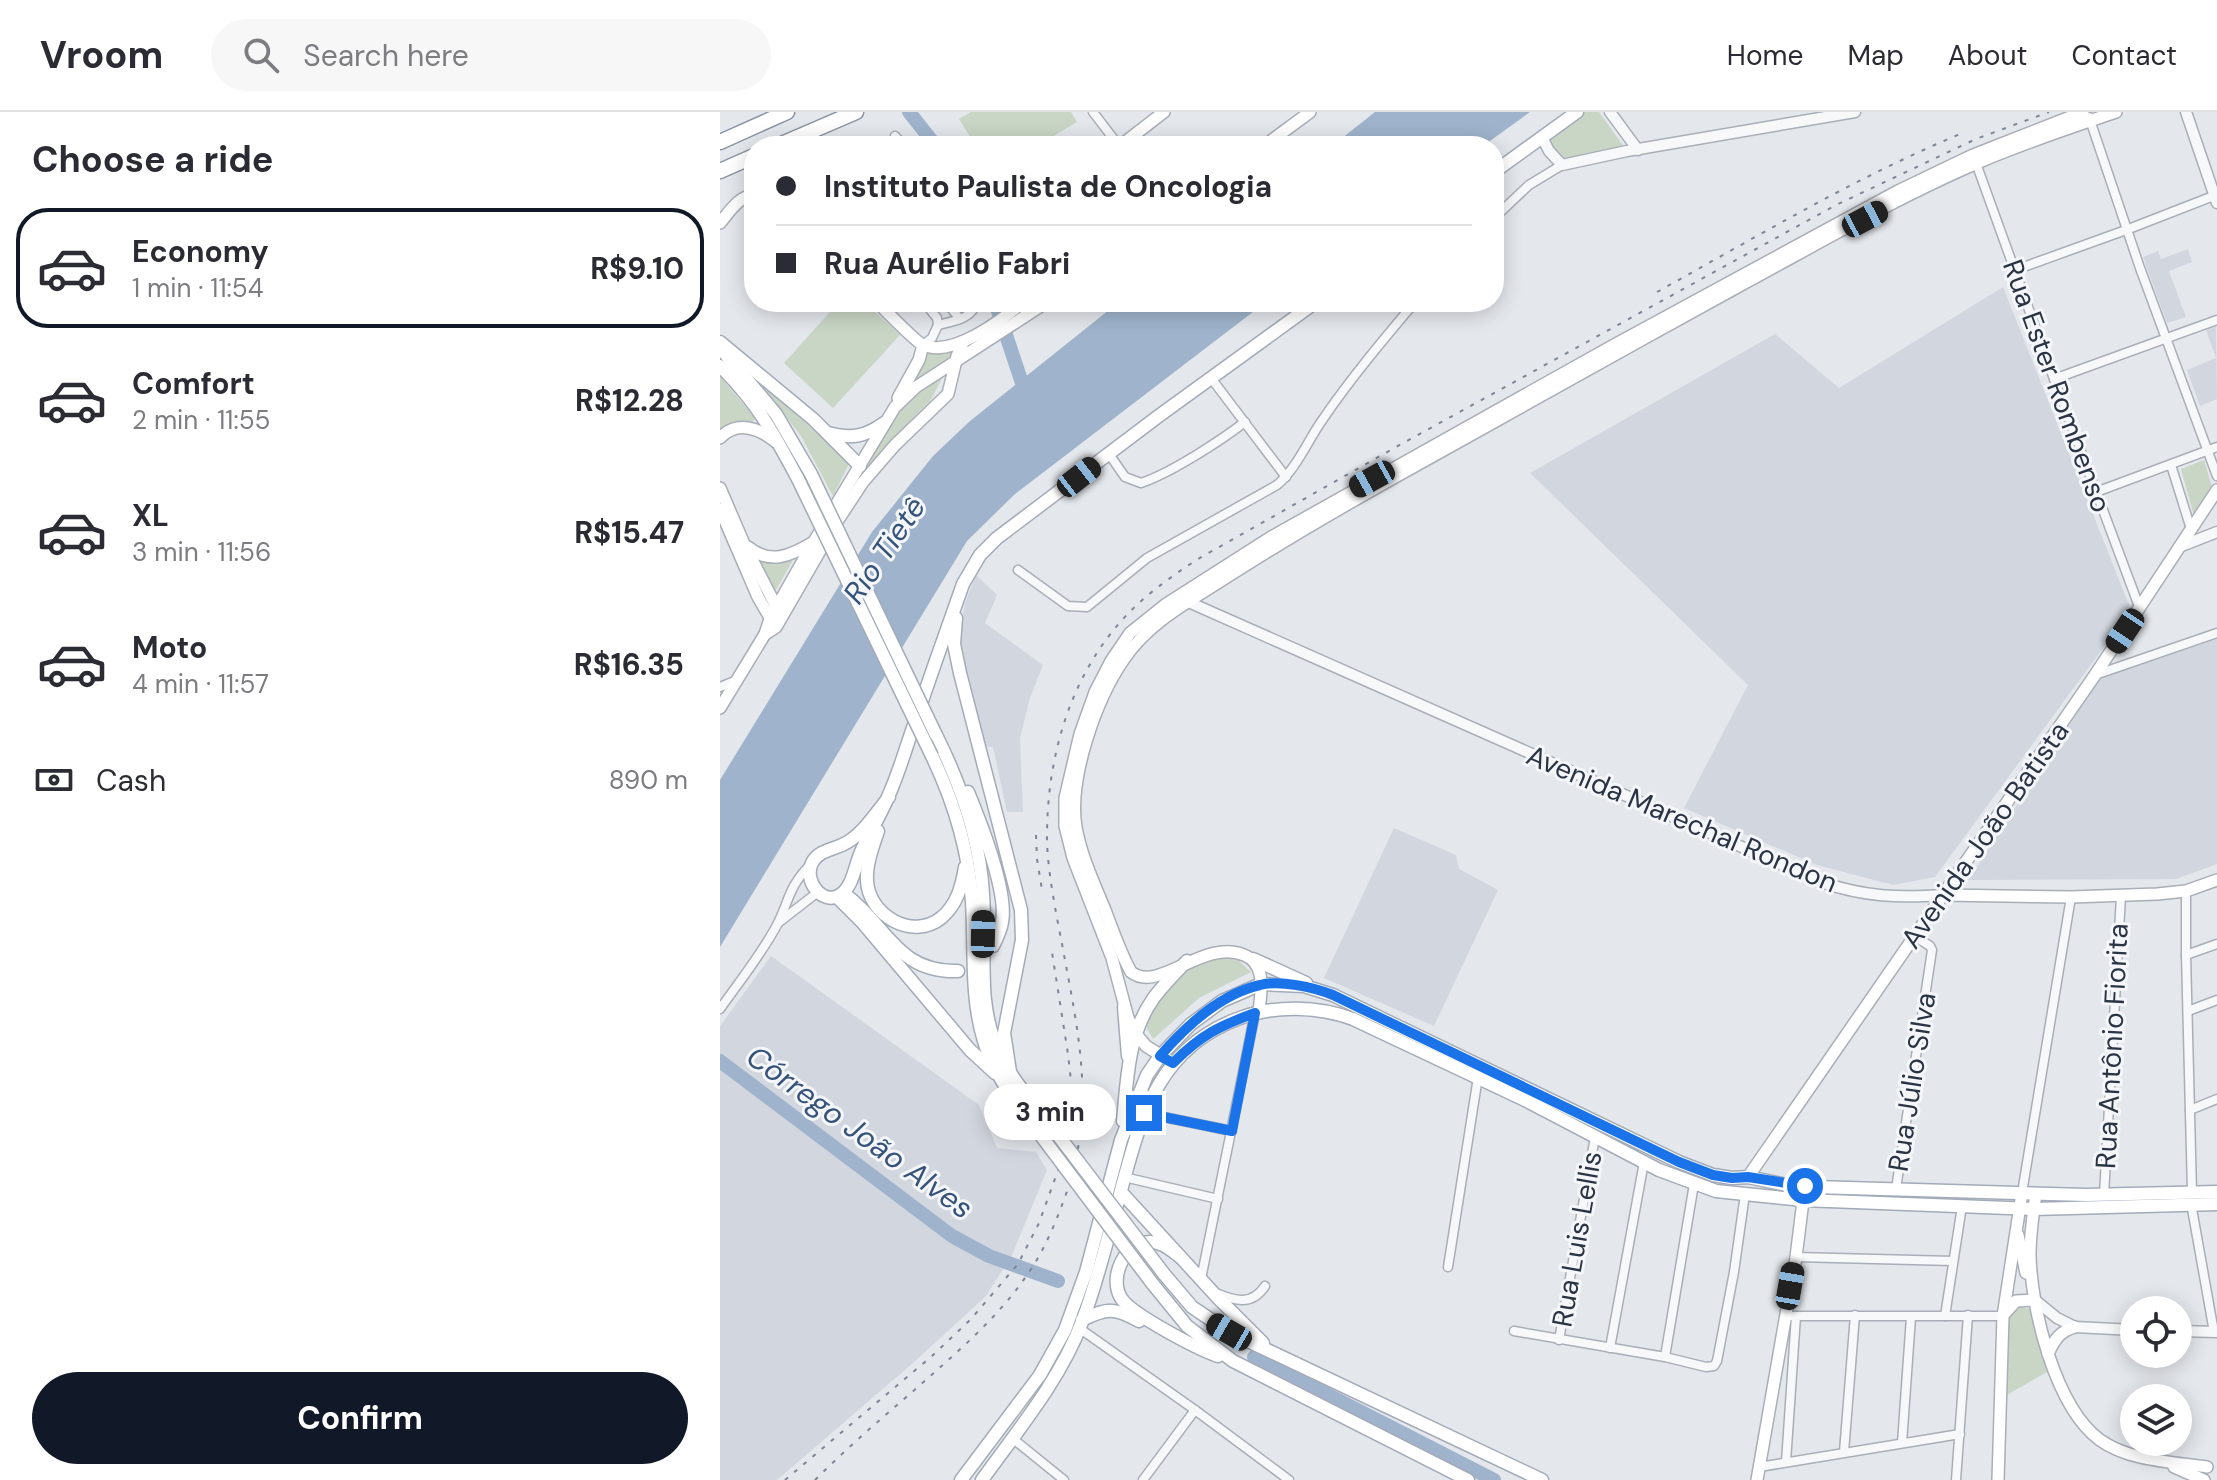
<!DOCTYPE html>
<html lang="en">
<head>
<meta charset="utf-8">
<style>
  :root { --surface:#fff; --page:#f7f7f7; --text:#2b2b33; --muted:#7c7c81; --line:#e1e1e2; --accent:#111827 }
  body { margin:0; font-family:"DM Sans",sans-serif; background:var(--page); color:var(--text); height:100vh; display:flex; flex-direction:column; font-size:30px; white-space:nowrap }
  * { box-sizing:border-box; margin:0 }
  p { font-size:26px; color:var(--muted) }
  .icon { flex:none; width:44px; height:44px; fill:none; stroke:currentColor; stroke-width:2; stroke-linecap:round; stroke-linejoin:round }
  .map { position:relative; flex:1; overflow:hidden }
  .details { display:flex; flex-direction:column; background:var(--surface); width:720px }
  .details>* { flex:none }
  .top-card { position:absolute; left:24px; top:24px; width:760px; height:176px; border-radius:32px; box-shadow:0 4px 20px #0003; display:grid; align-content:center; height:176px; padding:0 32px; background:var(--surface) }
  .controls { position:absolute; left:1400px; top:1184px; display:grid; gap:16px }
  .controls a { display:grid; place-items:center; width:72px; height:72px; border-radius:50%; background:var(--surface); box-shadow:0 4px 20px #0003; font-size:40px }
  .end { position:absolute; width:36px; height:36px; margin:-18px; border:10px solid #1a73e8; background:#fff; box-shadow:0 0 0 4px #fff }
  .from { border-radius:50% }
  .bubble { position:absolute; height:56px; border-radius:28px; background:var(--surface); box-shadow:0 4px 20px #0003; font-size:26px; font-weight:700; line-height:56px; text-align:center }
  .car { position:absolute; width:24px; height:48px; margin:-24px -12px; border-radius:10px; box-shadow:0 0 6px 2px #0007; background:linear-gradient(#222 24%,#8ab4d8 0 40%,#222 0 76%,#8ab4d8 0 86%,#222 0) }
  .top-card b { display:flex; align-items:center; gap:28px; height:76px; font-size:30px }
  .top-card b+b { border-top:2px solid var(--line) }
  .top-card i { width:20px; height:20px; background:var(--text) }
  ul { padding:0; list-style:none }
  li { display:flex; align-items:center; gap:24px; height:120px; margin:0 16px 12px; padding:0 16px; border:4px solid transparent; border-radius:32px }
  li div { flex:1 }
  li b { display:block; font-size:30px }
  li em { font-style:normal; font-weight:700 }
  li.current { border-color:var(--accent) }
  li>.icon { width:72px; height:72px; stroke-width:1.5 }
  h2 { padding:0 32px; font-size:36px; line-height:96px }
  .pay { display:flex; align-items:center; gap:20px; height:88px; padding:0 32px; font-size:30px }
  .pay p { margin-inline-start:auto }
  .button { display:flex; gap:16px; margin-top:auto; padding:16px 32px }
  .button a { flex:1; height:92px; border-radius:48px; background:var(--accent); color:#fff; font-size:32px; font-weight:700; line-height:92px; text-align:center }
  header { display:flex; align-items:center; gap:48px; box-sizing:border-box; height:112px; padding:0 40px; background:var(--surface); border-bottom:2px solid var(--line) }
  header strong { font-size:38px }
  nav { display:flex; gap:44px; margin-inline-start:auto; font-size:28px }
  .search { width:560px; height:72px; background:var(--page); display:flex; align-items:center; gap:20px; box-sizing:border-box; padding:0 28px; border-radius:44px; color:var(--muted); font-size:30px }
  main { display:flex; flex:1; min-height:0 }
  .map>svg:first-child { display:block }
</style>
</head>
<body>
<header>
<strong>Vroom</strong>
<div class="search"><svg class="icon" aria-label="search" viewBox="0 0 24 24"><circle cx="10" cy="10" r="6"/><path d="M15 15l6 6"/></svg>Search here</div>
<nav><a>Home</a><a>Map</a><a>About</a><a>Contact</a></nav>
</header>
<main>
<section class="details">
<h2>Choose a ride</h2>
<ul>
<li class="current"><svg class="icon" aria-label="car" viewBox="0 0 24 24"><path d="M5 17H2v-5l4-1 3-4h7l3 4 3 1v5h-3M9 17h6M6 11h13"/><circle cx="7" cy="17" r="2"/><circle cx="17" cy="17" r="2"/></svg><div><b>Economy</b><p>1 min · 11:54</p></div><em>R$9.10</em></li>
<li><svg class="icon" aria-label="car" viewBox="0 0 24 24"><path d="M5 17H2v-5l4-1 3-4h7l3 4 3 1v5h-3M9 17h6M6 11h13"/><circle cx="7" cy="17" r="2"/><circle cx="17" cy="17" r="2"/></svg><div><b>Comfort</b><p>2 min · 11:55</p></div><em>R$12.28</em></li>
<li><svg class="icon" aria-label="car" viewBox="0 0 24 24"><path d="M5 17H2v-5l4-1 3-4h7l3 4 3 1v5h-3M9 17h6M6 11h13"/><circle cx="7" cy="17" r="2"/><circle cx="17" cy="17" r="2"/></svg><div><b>XL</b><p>3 min · 11:56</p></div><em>R$15.47</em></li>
<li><svg class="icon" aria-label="car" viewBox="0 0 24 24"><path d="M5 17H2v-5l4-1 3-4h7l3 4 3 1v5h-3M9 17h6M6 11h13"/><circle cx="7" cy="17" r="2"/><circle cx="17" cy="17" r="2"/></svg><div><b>Moto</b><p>4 min · 11:57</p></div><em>R$16.35</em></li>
</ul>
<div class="pay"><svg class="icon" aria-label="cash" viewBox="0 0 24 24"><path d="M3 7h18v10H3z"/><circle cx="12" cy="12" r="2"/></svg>Cash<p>890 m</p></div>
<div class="button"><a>Confirm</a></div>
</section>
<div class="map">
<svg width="1497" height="1368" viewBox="0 0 1497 1368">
  <rect width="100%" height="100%" fill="#e4e7ec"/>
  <g fill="#d2d6de">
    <polygon points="1468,137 1472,150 1449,159 1466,205 1447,211 1423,145 1438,139 1441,147"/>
    <polygon points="1283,175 1411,498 1215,765 1173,773 1097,753 964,696 1028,573 810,361 1055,222 1119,276"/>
    <polygon points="1496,211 1497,287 1480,294 1467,258 1496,246 1485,215"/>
    <polygon points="256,463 277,483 265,511 323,553 310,586 300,626 303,700 287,700 273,635 262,634 239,528 245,491"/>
    <polygon points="1497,527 1497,752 1456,767 1248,768 1379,567"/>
    <polygon points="674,716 736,743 739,757 778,778 714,914 604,866"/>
    <polygon points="51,844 259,993 277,1036 316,1040 327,1058 292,1143 266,1184 193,1251 57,1368 0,1368 0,914"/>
  </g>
  <g fill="#c9d6c5">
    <polygon points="251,0 351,0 357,10 317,34 256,34 239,7"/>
    <polygon points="857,0 879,0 907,39 842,53 822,25"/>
    <polygon points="119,190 144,190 180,223 113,296 64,251"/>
    <polygon points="206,237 233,239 231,245 193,269"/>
    <polygon points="224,262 211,288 167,332 148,356 146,350 171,311 196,280"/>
    <polygon points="0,264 35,306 33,310 12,310 0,318"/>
    <polygon points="36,267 130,350 113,384 81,324"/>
    <polygon points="1484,348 1492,375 1474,404 1461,357"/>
    <polygon points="71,447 73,448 56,478 53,477 39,451 40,449 48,451"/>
    <path d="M506 846 518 848 531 860 479 886 433 927 425 913C430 892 459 858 480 850 488 847 498 847 506 846Z"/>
    <polygon points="1297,1195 1311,1197 1327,1260 1285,1284 1287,1203"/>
  </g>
  <g fill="#9fb4cc">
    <polygon points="655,0 810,0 763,34 612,34"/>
    <polygon points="399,190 546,190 295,382 247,429 0,835 0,668 152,420 213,344 250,309"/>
  </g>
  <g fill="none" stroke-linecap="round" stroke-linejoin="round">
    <g stroke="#9fb4cc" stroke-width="14">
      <polyline points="189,0 216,34"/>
      <polyline points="275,190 306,283"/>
      <polyline points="0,949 232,1124 269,1144 338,1169"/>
      <polyline points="534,1245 774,1368"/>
    </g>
    <g stroke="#a9aeb7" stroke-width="11">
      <g id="minor">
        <polyline points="373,0 399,34"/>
        <polyline points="1369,5 1420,156 1497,364"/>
        <polyline points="175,24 184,34"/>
        <polyline points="140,30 143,34"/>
        <polyline points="1256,51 1334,267 1420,497"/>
        <polyline points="774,106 809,73 842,53"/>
        <polyline points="1295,158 1406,118 1496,83"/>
        <polyline points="226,190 240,207"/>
        <path d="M218 213C233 209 253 207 256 190"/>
        <polyline points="203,233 212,226 218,213 217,206 204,190"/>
        <polyline points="491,266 566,365"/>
        <polyline points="1334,267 1497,208"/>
        <path d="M389 342 405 365 421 371C451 361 500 329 525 310"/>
        <polyline points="1451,353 1471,417"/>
        <polyline points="1376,380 1497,335"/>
        <path d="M298 458 348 494 367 495 427 446 557 373C577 356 588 328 603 307 631 266 663 228 695 190"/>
        <polyline points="1375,563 1497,521"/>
        <polyline points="0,575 17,568"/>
        <polyline points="1466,779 1466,843 1472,1080"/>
        <polyline points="58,811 98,780"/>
        <polyline points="1466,843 1497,832"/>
        <path d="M0 897C19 870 41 843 57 813 70 787 68 776 90 753"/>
        <polyline points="1468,899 1497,888"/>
        <polyline points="1470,998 1497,987"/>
        <polyline points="424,1001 512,1019"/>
        <polyline points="404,1065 498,1087"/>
        <polyline points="1176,1077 1212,838 1210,834 1194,824"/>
        <polyline points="1302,1081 1351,785"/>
        <polyline points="1384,1083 1401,784"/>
        <polyline points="1471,1091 1494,1220"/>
        <polyline points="1076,1145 1233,1149"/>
        <polyline points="728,1155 758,965"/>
        <polyline points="481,1167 535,901"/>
        <path d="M496 1181C515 1189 532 1194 545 1174"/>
        <polyline points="1065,1204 1283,1204"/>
        <polyline points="1225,1204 1242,1094"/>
        <polyline points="359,1216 475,1298 569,1368"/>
        <polyline points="794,1219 945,1245 986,1255 994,1254 997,1249 1014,1160 1025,1082"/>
        <polyline points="839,1228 875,1025"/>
        <polyline points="890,1236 924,1050"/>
        <polyline points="945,1245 974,1072"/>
        <polyline points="292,1326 344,1368"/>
        <polyline points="1182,1331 1191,1205"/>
        <polyline points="1124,1340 1135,1203"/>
        <polyline points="1066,1350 1076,1204"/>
        <polyline points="1039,1355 1240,1322"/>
        <polyline points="423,1368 475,1298"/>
        <polyline points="1236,1368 1248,1203"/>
      </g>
    </g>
    <g stroke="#a9aeb7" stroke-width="13">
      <g id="tertiary">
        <polyline points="890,0 918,38"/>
        <polyline points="1466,0 1497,91"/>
        <polyline points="822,25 829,39 842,53 907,39 1135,0"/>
        <polyline points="1459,435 1497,420"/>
        <path d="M464 488 1101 770C1145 785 1178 786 1224 783"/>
        <polyline points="1315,1188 1337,1206 1355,1215 1414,1218"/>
        <polyline points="1458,1219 1497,1220"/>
      </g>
    </g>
    <g stroke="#a9aeb7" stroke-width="14">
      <g id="secondary">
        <polyline points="400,34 444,0"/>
        <polyline points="544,34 590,0"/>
        <path d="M0 111C9 100 19 84 34 83"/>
        <path d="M157 190C165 198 196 230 203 233 232 246 282 208 303 190"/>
        <polyline points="178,286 199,248 203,233"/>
        <path d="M0 326C17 308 39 316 56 330"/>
        <polyline points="0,376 24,432 58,498"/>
        <polyline points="0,397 38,485 52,509"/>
        <path d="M28 435C50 453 70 444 92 431"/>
        <polyline points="45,522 56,515 116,411 143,370 175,333 228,282 237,244 243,231"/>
        <polyline points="0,596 45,522 50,507 93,431 175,295 196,275 327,190"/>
        <polyline points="1224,783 1351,785 1437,782 1466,779 1497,768"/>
        <path d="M539 899C541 880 547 852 524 843 483 826 439 882 411 860 400 840 393 819 385 798 374 771 361 744 356 715 348 667 376 587 404 547 429 510 470 489 507 465 571 424 637 386 704 349 810 290 915 231 1021 173 1099 131 1176 86 1257 51 1303 31 1349 16 1396 0"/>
        <polyline points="453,951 426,934 416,922 408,906 392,846 353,746 345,714 345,686 360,622 375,580 391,549 410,521 445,493 553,424 894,233 1178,79 1253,43 1363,0"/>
        <polyline points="1028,1065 1375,563 1497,378"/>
        <path d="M1316 1082C1313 1102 1310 1123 1310 1143 1311 1196 1335 1295 1380 1328 1409 1349 1453 1350 1487 1355"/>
        <polyline points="1298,1123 1306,1161"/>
        <polyline points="1285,1201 1296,1189 1315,1188"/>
        <path d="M1328 1242C1334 1228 1340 1219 1355 1215"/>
        <polyline points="1454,1355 1484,1368"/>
        <polyline points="1037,1368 1076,1145 1084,1081"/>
        <polyline points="1278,1368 1283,1204 1302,1081"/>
      </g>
    </g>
    <g stroke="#a3abb8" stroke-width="15">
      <g id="primary">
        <polyline points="774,60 857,0"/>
        <polyline points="0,230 93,307 140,354"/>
        <polyline points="2,238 56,302 91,362"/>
        <path d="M0 254C37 290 54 322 78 367"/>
        <path d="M108 321C131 327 145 325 164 311"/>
        <polyline points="236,506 234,532 240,561 301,798 302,828 284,921 290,960"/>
        <path d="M216 623C240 671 260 727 263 782 267 835 255 890 279 940 290 965 308 985 325 1006"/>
        <path d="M212 644C234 690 249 739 252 790 255 836 250 884 264 929 273 961 294 987 313 1013"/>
        <path d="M248 680C260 709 288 780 282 810 281 818 277 826 273 834"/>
        <path d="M169 685C155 702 142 724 122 733 111 738 98 739 92 751 83 768 102 794 120 783 133 775 135 753 141 740 149 721 160 704 168 685 179 661 186 635 195 610 210 564 227 518 243 472L260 443 277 426 440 303 596 190"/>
        <path d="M158 719C153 734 146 752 147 768 148 803 192 829 221 806 237 793 242 774 245 755"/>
        <path d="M123 781C167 812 176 861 238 859"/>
        <polyline points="117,785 142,810 250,938 275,961"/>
        <polyline points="533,847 586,871"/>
        <polyline points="404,895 408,944"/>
        <path d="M403 1009C407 968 408 922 433 887 443 873 455 861 467 849"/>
        <polyline points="401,1080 498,1186 543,1231"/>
        <path d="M459 1144C451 1138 442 1130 431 1130 406 1129 388 1164 401 1186 412 1203 478 1237 498 1244"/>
        <polyline points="444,1162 472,1195 509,1220 822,1368"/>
        <polyline points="432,1171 467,1214 513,1249 748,1368"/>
        <path d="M362 1208C386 1196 394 1195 419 1209"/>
        <polyline points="241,1368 320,1263 345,1218 366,1160 401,1028 427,963 440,944 471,912 502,889 541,872 584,874 613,883 959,1050 993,1063 1012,1066 1028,1065 1067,1073 1094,1075 1366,1083 1497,1080"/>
        <path d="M262 1368C298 1318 340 1268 362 1210 378 1168 388 1124 400 1082 421 1005 437 936 520 906 555 893 598 894 633 907L805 988 939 1058 996 1079 1083 1088 1314 1097 1497 1092"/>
      </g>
    </g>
    <g stroke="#8b94a3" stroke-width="17">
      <g id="motorway">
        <polyline points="0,30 67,0"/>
        <polyline points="57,34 136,0"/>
        <polyline points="0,59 34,44"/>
      </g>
    </g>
    <use href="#minor" stroke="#f7f8fa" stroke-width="8"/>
    <use href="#tertiary" stroke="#f7f8fa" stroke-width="10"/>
    <use href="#secondary" stroke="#fff" stroke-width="11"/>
    <use href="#primary" stroke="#fff" stroke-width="12"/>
    <use href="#motorway" stroke="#fff" stroke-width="14"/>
    <g stroke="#7d8696" stroke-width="2" stroke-dasharray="4 8" stroke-linecap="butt">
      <path d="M937 180C1038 124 1138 64 1245 20"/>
      <polyline points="316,723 317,747 322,778"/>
      <polyline points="65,1368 212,1244 251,1207 298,1152 319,1111 341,1050 350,1009 351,969 348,942 331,834"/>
      <path d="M95 1368C128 1335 163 1305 198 1275 237 1240 277 1207 307 1163 322 1142 333 1117 342 1093 378 1000 359 925 342 832 336 801 328 761 327 730 326 641 353 551 420 490 438 474 458 460 478 447L676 335 1116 93 1256 27 1329 0"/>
    </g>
    <g stroke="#a3abb8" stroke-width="15" stroke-linecap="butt">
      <g id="primary-bridge">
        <polyline points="91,362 216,623"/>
        <polyline points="78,367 212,644"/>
        <polyline points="325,1006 444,1162"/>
        <polyline points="313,1013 432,1171"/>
      </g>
    </g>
    <use href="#primary-bridge" stroke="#fff" stroke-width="12"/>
  </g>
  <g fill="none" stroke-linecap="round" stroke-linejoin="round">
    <path stroke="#1a73e8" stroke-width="10" d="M424 1001 512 1019 535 901C499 914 481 923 453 951L440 944C466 914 500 882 540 873 560 868 593 875 613 883L959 1050 993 1063 1012 1066 1028 1065 1085 1074"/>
  </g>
  <g text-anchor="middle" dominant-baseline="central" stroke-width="6" stroke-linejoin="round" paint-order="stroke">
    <g font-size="28" fill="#2b3445" stroke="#f4f6f9">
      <text transform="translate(1337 274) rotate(70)">Rua Ester Rombenso</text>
      <text transform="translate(962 707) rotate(23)">Avenida Marechal Rondon</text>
      <text transform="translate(1265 723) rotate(-55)">Avenida João Batista</text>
      <text transform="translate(1392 934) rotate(-87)">Rua Antônio Fiorita</text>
      <text transform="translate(1192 970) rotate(-81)">Rua Júlio Silva</text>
      <text transform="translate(857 1127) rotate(-80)">Rua Luis Lellis</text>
    </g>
    <g font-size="30" font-style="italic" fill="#34527a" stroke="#f4f6f9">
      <text transform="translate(164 438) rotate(-56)">Rio Tietê</text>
      <text transform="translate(140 1020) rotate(36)">Córrego João Alves</text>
    </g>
  </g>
</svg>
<div class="controls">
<a><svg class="icon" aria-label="locate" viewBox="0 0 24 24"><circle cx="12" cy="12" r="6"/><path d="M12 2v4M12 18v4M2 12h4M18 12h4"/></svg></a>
<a><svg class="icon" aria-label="layers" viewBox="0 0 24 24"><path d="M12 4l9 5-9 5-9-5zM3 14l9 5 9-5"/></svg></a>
</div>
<i class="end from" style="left:1085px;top:1074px"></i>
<i class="end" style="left:424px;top:1001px"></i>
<div class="bubble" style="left:264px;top:972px;width:132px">3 min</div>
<i class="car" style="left:1145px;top:107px;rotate:62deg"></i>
<i class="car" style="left:359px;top:365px;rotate:52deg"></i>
<i class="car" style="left:652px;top:367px;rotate:241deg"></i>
<i class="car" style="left:1405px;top:519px;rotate:214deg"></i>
<i class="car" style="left:263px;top:822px;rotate:1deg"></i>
<i class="car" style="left:1070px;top:1174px;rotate:10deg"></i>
<i class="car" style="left:509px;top:1220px;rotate:300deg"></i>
<div class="top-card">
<b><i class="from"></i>Instituto Paulista de Oncologia</b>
<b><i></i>Rua Aurélio Fabri</b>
</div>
</div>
</main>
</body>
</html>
